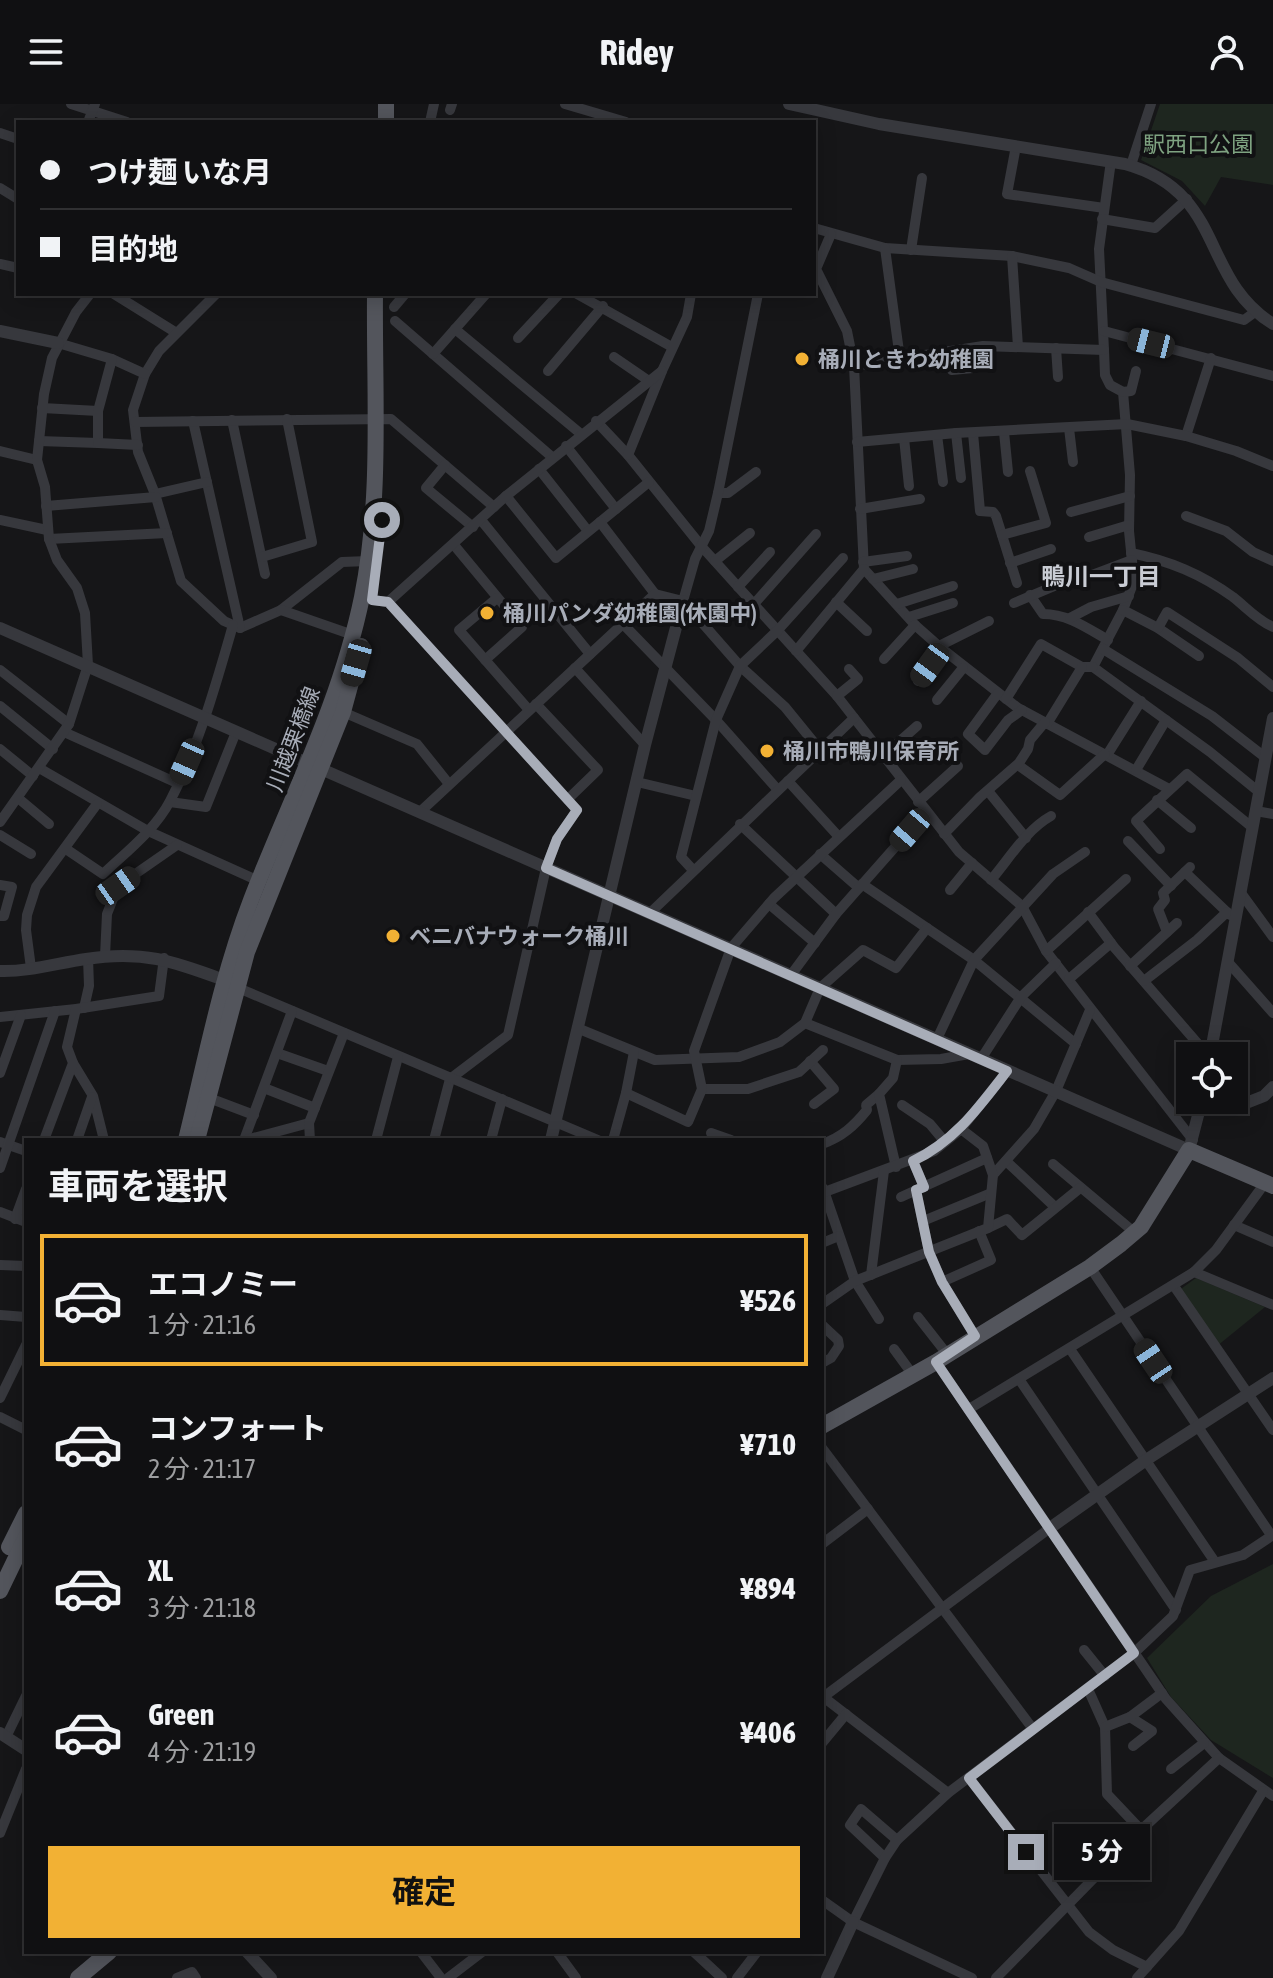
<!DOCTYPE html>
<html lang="ja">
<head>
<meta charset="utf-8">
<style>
  :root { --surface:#101012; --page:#19191b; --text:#f1f3f6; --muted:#9c9d9f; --line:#303032; --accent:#f2b134 }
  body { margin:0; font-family:"Asap Condensed","Noto Sans JP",sans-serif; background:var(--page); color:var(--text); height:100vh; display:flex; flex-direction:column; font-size:30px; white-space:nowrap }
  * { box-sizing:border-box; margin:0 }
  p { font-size:26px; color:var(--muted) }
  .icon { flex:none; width:44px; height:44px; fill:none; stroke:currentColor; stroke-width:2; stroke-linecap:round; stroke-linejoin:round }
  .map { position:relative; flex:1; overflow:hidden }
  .details { position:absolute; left:24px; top:1034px; width:800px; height:816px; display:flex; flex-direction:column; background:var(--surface); border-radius:0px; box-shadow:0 4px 20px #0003,0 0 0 2px var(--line) }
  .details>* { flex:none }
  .guide { position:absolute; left:16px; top:16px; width:800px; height:176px; border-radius:0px; box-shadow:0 4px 20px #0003,0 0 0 2px var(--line); display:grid; align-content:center; height:176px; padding:0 24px; background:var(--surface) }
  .controls { position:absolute; left:1176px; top:938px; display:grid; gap:16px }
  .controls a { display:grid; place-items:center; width:72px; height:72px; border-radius:0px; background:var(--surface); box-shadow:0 4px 20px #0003,0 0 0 2px var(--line); font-size:40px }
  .end { position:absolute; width:36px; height:36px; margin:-18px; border:10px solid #a8adb8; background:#111; box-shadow:0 0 0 4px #111 }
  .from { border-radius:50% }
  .bubble { position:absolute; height:56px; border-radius:0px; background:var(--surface); box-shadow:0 4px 20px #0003,0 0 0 2px var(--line); font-size:26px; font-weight:700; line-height:56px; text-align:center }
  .car { position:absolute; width:24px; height:48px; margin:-24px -12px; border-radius:10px; box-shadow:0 0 6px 2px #0007; background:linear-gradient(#222 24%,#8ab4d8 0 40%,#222 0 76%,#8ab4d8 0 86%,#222 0) }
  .guide b { display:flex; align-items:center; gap:28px; height:76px; font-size:30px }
  .guide b+b { border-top:2px solid var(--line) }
  .guide i { width:20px; height:20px; background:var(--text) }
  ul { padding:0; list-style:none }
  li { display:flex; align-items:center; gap:24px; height:132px; margin:0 16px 12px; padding:0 8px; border:4px solid transparent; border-radius:0px }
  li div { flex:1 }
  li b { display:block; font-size:30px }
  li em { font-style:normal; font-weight:700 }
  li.active { border-color:var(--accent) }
  li>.icon { width:72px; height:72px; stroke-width:1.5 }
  h2 { padding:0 24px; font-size:36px; line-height:96px }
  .button { display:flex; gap:16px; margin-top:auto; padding:16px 24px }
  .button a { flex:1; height:92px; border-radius:0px; background:var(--accent); color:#111; font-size:32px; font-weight:700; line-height:92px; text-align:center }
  header { display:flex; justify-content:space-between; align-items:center; height:104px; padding:0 24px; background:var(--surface); font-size:36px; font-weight:700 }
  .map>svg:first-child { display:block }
</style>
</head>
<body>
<header><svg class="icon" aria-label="menu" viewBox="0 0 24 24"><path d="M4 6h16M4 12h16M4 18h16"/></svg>Ridey<svg class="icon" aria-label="person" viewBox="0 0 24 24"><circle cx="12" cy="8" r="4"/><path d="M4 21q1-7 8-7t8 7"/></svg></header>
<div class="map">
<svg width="1273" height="1874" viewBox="0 0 1273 1874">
  <rect width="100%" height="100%" fill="#161618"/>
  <g fill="#1e261f">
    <polygon points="1160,0 1273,0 1273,81 1221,73 1205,102 1182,77 1141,56"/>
    <polygon points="1196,1174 1265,1203 1217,1242 1174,1190"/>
    <polygon points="1273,1460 1273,1674 1211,1636 1171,1593 1147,1554 1211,1492"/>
  </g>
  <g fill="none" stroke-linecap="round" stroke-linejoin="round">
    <g stroke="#37383d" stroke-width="10">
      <polyline points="71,0 127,18"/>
      <polyline points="565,0 626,18"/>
      <polyline points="450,6 452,0"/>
      <polyline points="88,18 95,0"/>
      <polyline points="430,18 434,0"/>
      <polyline points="0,29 18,35"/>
      <polyline points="1016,42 1007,90 1104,104"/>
      <polyline points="1111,57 1099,145 1104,246 1105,271 1110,281 1123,288 1130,371 1129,427 1134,477 1123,506 1093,563 1210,648 1259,688"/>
      <polyline points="1131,61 1151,0"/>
      <polyline points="0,84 18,95"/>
      <polyline points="1102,115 1155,124 1187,95"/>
      <polyline points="814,124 885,144 1012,152 1069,164 1101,178 1244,216 1255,208"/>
      <polyline points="831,130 816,165 847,227 854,262 864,465 915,521 941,544 1018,604 1169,685"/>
      <polyline points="885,144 900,255"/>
      <polyline points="911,146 922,74"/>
      <polyline points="1012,152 1018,243"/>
      <polyline points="0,160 18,164"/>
      <polyline points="114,190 175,228"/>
      <polyline points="216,190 159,247 145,270 133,306 138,348 155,390 181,477 224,517 240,524 281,506 342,458 368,457"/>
      <polyline points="577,190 672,243"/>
      <polyline points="394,203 405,190"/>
      <polyline points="395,217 552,353"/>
      <polyline points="455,225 581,330"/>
      <polyline points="1104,227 1273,272"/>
      <polyline points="518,234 559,190"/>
      <polyline points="1056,244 1058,273"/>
      <polyline points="948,247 952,266 973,264"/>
      <polyline points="433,250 486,190"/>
      <polyline points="614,253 649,277"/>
      <polyline points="112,255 145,270"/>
      <polyline points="854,262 983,242 1104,246"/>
      <polyline points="548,267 603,202"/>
      <polyline points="1123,288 1131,287 1136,267"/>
      <polyline points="42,304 98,307"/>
      <polyline points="232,316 265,470"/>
      <polyline points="193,317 240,524"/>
      <polyline points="596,317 628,351 702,443 837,592 959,748 1022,802 1046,847 1193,1036"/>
      <polyline points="135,318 391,315 494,403"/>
      <polyline points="1069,324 1073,358"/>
      <polyline points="1004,328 1008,368"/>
      <polyline points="956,329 961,374"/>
      <polyline points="973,329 980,407 993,408 996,412 1017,479"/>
      <polyline points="937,331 943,378"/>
      <polyline points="1186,332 1211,254"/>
      <polyline points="904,334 909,382"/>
      <polyline points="39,337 98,339 98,307 112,255 58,239"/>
      <polyline points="857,338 956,329 1127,320 1186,332 1236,347 1273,362"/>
      <polyline points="98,339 138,341"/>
      <polyline points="566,342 616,405"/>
      <polyline points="0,347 37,356"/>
      <polyline points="628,351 662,267 687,213 691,190"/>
      <polyline points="445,361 426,384 473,423"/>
      <polyline points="539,365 588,427"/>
      <polyline points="718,389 728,389 756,368"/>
      <polyline points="155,390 207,378"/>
      <polyline points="506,392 556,454 649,378"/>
      <polyline points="46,402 156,393"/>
      <polyline points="860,405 920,395"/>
      <polyline points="1071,408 1130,392"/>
      <polyline points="1186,412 1226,427 1253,448 1273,457"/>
      <polyline points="0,416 47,426"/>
      <polyline points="481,416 590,550"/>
      <polyline points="600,418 655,490"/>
      <polyline points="1002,431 1046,419 1030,367"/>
      <polyline points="1089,433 1129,421"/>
      <polyline points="49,435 167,429"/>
      <polyline points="454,441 522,523 485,556"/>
      <path d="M1131 449C1170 457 1201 470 1233 493 1247 504 1257 516 1273 523"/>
      <polyline points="262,453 312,438 287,315"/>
      <polyline points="715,457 750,429"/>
      <polyline points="863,458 907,452"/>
      <polyline points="1010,459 1051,445"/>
      <polyline points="873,475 913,465"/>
      <polyline points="738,483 770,448"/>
      <path d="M1030 491 1043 510C1068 510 1087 524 1108 536"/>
      <polyline points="497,494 459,526 529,606"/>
      <polyline points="372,496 388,498 577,706 557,735 546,764 508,931 450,975 434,1036"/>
      <polyline points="683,497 740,562 785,603 820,646"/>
      <polyline points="388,498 506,392 662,267"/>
      <polyline points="836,498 867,527"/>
      <polyline points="1014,499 1083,470 1087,473 1132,456"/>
      <polyline points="754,500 816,430"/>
      <polyline points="897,500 953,482"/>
      <polyline points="281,506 353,531"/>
      <polyline points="1123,506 1158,524 1199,552"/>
      <polyline points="909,513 953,499"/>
      <polyline points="1070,514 1091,503 1129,492"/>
      <polyline points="623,520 716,616 778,686"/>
      <polyline points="1158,524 1167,508 1238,554 1273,583"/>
      <polyline points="939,542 989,517"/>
      <polyline points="1103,545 1212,612 1266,654"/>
      <polyline points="796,547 864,465"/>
      <polyline points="884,555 915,521"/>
      <polyline points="575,564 645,641"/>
      <polyline points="0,566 69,620"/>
      <polyline points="918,577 941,544"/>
      <polyline points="998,589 968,630 985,646 1008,616 1022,606"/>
      <polyline points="837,592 858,575 849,565"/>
      <polyline points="1006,595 1041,540 1082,563 1093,563"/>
      <polyline points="937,596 963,564"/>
      <polyline points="536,600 598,666 568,695"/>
      <polyline points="0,602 53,645"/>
      <polyline points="343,608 417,640 449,680"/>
      <polyline points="1047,620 1082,563"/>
      <polyline points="64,628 177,679"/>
      <polyline points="0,645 33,672"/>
      <polyline points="1107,651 1141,597"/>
      <polyline points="883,652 917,622"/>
      <polyline points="1018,661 1060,691 1105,650"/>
      <polyline points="39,664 148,727 259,777"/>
      <polyline points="1136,666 1166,616"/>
      <polyline points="788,677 839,733"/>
      <polyline points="637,678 696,692"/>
      <polyline points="988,687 1026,734"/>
      <polyline points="18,694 49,720"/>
      <polyline points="1157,696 1191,724"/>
      <polyline points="170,698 206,703 236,628"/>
      <polyline points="918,698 958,662"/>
      <polyline points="421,707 655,490 683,497 695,455 709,427 718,389 758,190"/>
      <polyline points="1256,707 1273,710"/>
      <polyline points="0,718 69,620 88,561 85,509 77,484 57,456 49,435 45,383 37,356 44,290 52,254 76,208 90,190"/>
      <polyline points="740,720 836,810"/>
      <polyline points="944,730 980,693 1019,659 1028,645 1030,636 1045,618"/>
      <polyline points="0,731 31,750"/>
      <polyline points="1128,737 1171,782"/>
      <path d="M66 745 103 770C126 748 155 726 170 697 199 642 216 580 233 521"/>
      <polyline points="1160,745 1136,717 1187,670 1253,724"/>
      <polyline points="820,750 859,784"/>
      <polyline points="693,766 681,753 716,616 740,562 778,526 843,454"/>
      <polyline points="1185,768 1230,811"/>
      <path d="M991 776C1009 755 1026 726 1051 712"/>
      <polyline points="862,780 974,856 1076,940"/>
      <polyline points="0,781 12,783 4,812 0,812"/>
      <polyline points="950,786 972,759"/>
      <polyline points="1241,789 1273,833"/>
      <polyline points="769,800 815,839"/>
      <polyline points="1088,808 1114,843 1199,941 1211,948"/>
      <polyline points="650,809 854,614"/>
      <polyline points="1167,828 1158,805 1165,796 1163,789 1190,763"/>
      <polyline points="1046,847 1126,775"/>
      <polyline points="105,852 107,810 118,782 177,741"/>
      <polyline points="1228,858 1273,909"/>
      <polyline points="1130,862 1177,819"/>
      <polyline points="31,864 26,826 27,811 36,783 97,700"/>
      <polyline points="791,871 836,810 926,708"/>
      <polyline points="1069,875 1111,839"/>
      <polyline points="1144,877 1197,836 1227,808"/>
      <polyline points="236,883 598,1036"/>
      <polyline points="84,904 89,882 88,854"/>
      <polyline points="0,913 76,905 159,892 164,854"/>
      <polyline points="805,919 897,956 941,955 969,950"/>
      <polyline points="577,924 655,956 739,953 780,938 805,919 820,884 863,846 896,864 927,824"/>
      <polyline points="937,935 974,856 1053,770 1085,748"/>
      <polyline points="277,949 328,967"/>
      <polyline points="981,955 1021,893 1056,859"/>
      <polyline points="810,957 834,985 814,1000"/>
      <polyline points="73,959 93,992 104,1036"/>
      <polyline points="0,969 21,911"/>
      <polyline points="264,984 315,1004"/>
      <polyline points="702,985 748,985 799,968 823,946"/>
      <polyline points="626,989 688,1018 702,985 694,947 731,844 774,794 901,676"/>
      <polyline points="209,994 254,1011"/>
      <polyline points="902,1001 930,1020 945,1038"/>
      <polyline points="711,1029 731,1036"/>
      <polyline points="44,1036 73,959 67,943 76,905"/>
      <polyline points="77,1036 92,993"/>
      <polyline points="244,1036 292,907"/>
      <polyline points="246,1036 309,1019"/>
      <polyline points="310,1036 309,1019 344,929"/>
      <polyline points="376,1036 398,953"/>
      <polyline points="491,1036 502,995"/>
      <polyline points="613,1036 626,989 634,948"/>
      <polyline points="0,1038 26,1047"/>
      <path d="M822 1040C842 1033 854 1022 867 1006L866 1001 879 990"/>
      <polyline points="913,1057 924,1083"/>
      <polyline points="1006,1057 1055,1103"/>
      <polyline points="1053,1060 1134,1128"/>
      <polyline points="896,1063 879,990 893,974 897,956"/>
      <polyline points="0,1064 55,907"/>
      <polyline points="993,1071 1034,1025 1056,987 1090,906"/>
      <polyline points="823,1084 855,1177 879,1215"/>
      <polyline points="916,1086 929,1148 942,1178 975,1232"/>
      <polyline points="822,1089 934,1047 961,1025 1007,967"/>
      <polyline points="901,1093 987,1054"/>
      <polyline points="0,1108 26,1118"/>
      <polyline points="15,1115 26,1085"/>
      <polyline points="923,1117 991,1089"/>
      <polyline points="1234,1121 1273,1138"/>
      <polyline points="988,1124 1007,1115 1022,1131 1080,1084"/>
      <polyline points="822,1139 839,1132"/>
      <polyline points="0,1161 26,1162"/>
      <polyline points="1090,1163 1271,1431"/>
      <polyline points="1194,1168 1273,1201"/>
      <polyline points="871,1171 884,1067"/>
      <polyline points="942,1178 991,1156 979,1127"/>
      <polyline points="1174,1182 1273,1326"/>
      <polyline points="822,1200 855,1177 988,1124 993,1071 983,1042 961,1025"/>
      <polyline points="0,1211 26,1213"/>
      <polyline points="918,1213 947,1250"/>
      <polyline points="822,1221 838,1236 839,1242 831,1254 822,1259"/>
      <polyline points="894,1245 913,1271"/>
      <polyline points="1070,1245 1215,1458"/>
      <polyline points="936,1258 1166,1595 1219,1654 1273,1692"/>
      <polyline points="1019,1275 1176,1506"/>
      <polyline points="0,1294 26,1241"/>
      <polyline points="969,1305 1194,1168 1216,1146 1265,1079"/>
      <polyline points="0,1313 26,1326"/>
      <polyline points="822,1344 1033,1625"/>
      <polyline points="822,1440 868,1405"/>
      <polyline points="1084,1546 1105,1572"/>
      <polyline points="1088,1585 1105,1623 1107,1690 1141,1726"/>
      <polyline points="822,1592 948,1689"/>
      <polyline points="822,1594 1050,1424"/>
      <polyline points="1130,1613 1152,1627 1133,1642"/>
      <polyline points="1105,1623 1130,1613 1162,1589"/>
      <polyline points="6,1633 26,1592"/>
      <polyline points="822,1639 846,1610"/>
      <polyline points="1171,1665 1204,1639"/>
      <polyline points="969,1674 1089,1828 1113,1846 1147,1863"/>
      <polyline points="0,1729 26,1665"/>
      <polyline points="885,1754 850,1721 861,1705 897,1736"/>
      <polyline points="822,1796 853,1818 972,1874"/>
      <polyline points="853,1818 885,1754 897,1736 948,1689 1134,1549 1173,1512 1190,1466 1243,1451 1273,1431"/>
      <polyline points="421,1848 441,1874"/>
      <polyline points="557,1848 576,1874"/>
      <polyline points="694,1848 722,1874"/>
      <polyline points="177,1874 192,1868 196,1874"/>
      <polyline points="448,1874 482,1848"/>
      <polyline points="737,1874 757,1848"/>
      <polyline points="996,1874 1141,1726 1219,1654"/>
      <polyline points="1137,1874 1179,1827 1263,1687"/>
    </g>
    <g stroke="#37383d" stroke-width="12">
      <path d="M789 0 879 20 1125 60C1226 88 1199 174 1273 220"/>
      <polyline points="0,227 58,239"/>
      <polyline points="0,524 1189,1046 1202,996"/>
      <path d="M0 867C28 868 58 859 86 855 142 846 173 857 224 876"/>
      <polyline points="1210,952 1273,614"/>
      <polyline points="1207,996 1231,1005 1264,992 1273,983"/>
      <polyline points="551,1036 645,641 683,497"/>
      <polyline points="1050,1424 1146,1356 1273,1274"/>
      <polyline points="0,1629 26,1646"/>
      <polyline points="247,1848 271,1874"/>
      <polyline points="827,1874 853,1818"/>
    </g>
    <g stroke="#53555c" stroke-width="16">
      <polyline points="386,18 386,0"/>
      <path d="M186 1036C206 955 221 874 251 796 290 695 340 600 362 493 382 394 374 290 375 190"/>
      <polyline points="197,1036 247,848 343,608 361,542"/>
      <polyline points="822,1322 936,1258 1090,1163 1121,1140 1141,1123 1189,1046 1273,1082"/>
      <polyline points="9,1443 26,1409"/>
      <polyline points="0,1487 26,1433"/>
      <polyline points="78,1874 109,1848"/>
    </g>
  </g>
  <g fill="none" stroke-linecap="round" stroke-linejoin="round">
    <path stroke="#a8adb8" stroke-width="10" d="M382 416 372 496 388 498 577 706 557 735 546 764 1007 967C979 1003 955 1037 913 1057L924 1083 916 1086 929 1148 942 1178 975 1232 936 1258 1134 1549 969 1674 1026 1748"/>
  </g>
  <g fill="#f2b134" stroke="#111113" stroke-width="3">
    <circle cx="802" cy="255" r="8"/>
    <circle cx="487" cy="509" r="8"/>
    <circle cx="767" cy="647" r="8"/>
    <circle cx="393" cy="832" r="8"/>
  </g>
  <g text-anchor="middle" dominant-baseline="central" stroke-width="8" stroke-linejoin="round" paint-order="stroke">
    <g font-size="22" fill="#7fa381" stroke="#111113">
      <text x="1198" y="40">駅西口公園</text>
    </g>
    <g font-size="22" font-weight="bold" fill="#a8adb8" stroke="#111113" text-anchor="start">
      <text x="818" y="255">桶川ときわ幼稚園</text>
      <text x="503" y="509">桶川パンダ幼稚園(休園中)</text>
      <text x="783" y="647">桶川市鴨川保育所</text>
      <text x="409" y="832">ベニバナウォーク桶川</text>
    </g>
    <g font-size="22" fill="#a8adb8" stroke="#111113">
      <text transform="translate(293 635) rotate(-69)">川越栗橋線</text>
    </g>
    <g font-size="24" font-weight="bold" fill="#c9ccd4" stroke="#111113">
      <text x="1101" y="472">鴨川一丁目</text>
    </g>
  </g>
</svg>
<div class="controls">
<a><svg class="icon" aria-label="locate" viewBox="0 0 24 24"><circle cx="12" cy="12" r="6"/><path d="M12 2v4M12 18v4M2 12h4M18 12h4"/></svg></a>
</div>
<i class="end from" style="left:382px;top:416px"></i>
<i class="end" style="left:1026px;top:1748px"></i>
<div class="bubble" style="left:1054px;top:1720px;width:96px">5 分</div>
<i class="car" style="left:1151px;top:239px;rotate:284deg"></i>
<i class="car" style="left:356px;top:559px;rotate:196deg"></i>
<i class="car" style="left:930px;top:561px;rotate:216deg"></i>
<i class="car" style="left:187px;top:658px;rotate:204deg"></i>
<i class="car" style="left:910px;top:726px;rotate:221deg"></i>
<i class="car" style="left:118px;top:782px;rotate:55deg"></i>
<i class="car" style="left:1153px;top:1257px;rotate:326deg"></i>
<div class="guide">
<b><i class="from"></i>つけ麺 いな月</b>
<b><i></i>目的地</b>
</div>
<section class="details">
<h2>車両を選択</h2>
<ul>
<li class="active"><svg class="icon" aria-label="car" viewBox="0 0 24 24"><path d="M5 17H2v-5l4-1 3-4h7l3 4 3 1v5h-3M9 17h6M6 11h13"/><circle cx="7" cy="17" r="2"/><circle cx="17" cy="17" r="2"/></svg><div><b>エコノミー</b><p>1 分 · 21:16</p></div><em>¥526</em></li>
<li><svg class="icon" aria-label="car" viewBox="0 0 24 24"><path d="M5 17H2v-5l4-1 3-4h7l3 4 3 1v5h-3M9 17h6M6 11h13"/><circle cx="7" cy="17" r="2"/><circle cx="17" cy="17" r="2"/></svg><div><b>コンフォート</b><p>2 分 · 21:17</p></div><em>¥710</em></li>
<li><svg class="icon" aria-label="car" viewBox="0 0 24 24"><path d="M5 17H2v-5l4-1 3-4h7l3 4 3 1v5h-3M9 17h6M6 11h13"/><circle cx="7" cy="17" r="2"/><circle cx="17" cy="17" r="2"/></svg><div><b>XL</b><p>3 分 · 21:18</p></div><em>¥894</em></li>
<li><svg class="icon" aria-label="car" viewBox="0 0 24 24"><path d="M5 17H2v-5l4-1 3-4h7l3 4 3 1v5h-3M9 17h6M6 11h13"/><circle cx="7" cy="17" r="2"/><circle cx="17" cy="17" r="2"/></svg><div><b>Green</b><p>4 分 · 21:19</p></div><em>¥406</em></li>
</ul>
<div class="button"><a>確定</a></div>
</section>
</div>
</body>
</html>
